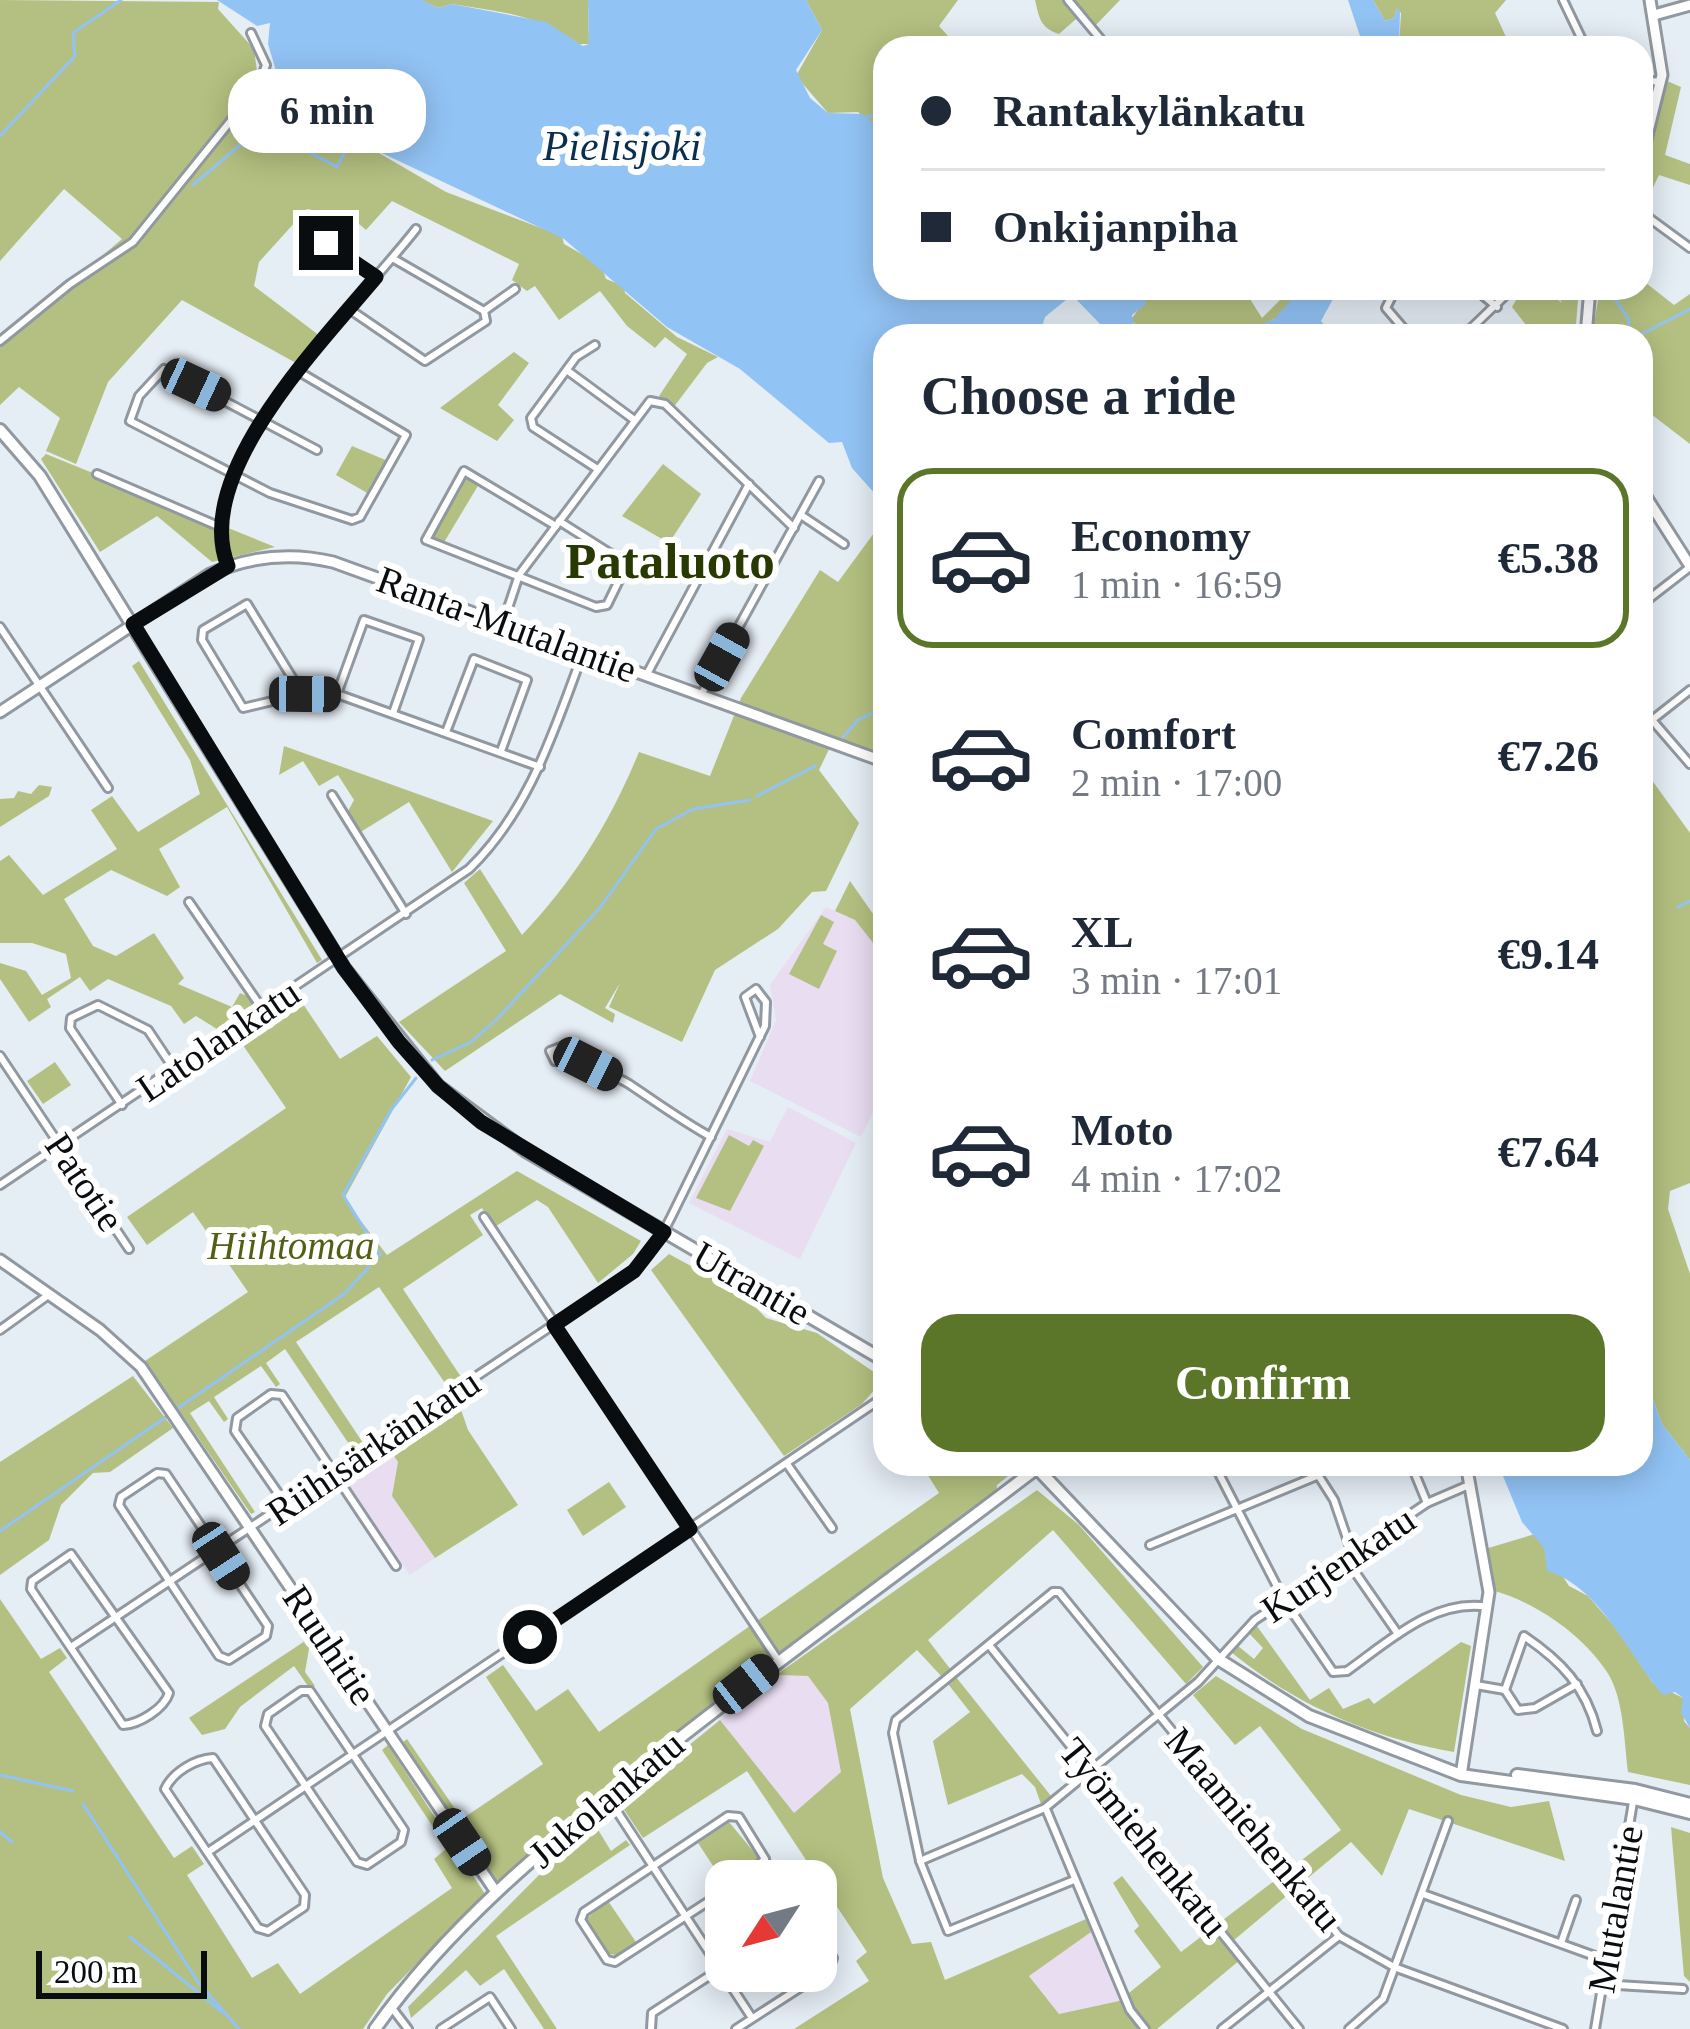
<!DOCTYPE html>
<html lang="en">
<head>
<meta charset="utf-8">
<style>
  :root { --surface:#fff; --page:#f2f2f3; --text:#1f2937; --muted:#747a83; --line:#e0e1e3; --accent:#5b7629 }
  body { margin:0; font-family:"Times New Roman",serif; background:var(--page); color:var(--text); height:100vh; display:flex; flex-direction:column; font-size:45px; white-space:nowrap }
  * { box-sizing:border-box; margin:0 }
  p { font-size:39px; color:var(--muted) }
  .icon { flex:none; width:66px; height:66px; fill:none; stroke:currentColor; stroke-width:2; stroke-linecap:round; stroke-linejoin:round }
  .map { position:relative; flex:1; overflow:hidden }
  .details { position:absolute; left:873px; top:324px; width:780px; height:1152px; display:flex; flex-direction:column; background:var(--surface); border-radius:36px; box-shadow:0 6px 30px #0003 }
  .details>* { flex:none }
  .banner { position:absolute; left:873px; top:36px; width:780px; height:264px; border-radius:36px; box-shadow:0 6px 30px #0003; display:grid; align-content:center; height:264px; padding:0 48px; background:var(--surface) }
  .needle { width:78px; rotate:234deg }
  .fabs { position:absolute; left:705px; top:1860px; display:grid; gap:24px }
  .fabs a { display:grid; place-items:center; width:132px; height:132px; border-radius:24px; background:var(--surface); box-shadow:0 6px 30px #0003; font-size:60px }
  .scale { position:absolute; left:36px; bottom:30px; width:171px; box-sizing:border-box; padding-left:12px; border:6px solid #0a0d0f; border-top:0; font-size:33px; line-height:42px; white-space:nowrap; color:#0a0d0f; -webkit-text-stroke:9px #fff; paint-order:stroke }
  .end { position:absolute; width:54px; height:54px; margin:-27px; border:15px solid #0a0d0f; background:#fff; box-shadow:0 0 0 6px #fff }
  .from { border-radius:50% }
  .bubble { position:absolute; height:84px; border-radius:36px; background:var(--surface); box-shadow:0 6px 30px #0003; font-size:39px; font-weight:800; line-height:84px; text-align:center }
  .car { position:absolute; width:36px; height:72px; margin:-36px -18px; border-radius:15px; box-shadow:0 0 9px 3px #0007; background:linear-gradient(#222 24%,#8ab4d8 0 40%,#222 0 76%,#8ab4d8 0 86%,#222 0) }
  .banner b { display:flex; align-items:center; gap:42px; height:114px; font-size:45px }
  .banner b+b { border-top:3px solid var(--line) }
  .banner i { width:30px; height:30px; background:var(--text) }
  ul { padding:0; list-style:none }
  li { display:flex; align-items:center; gap:36px; height:180px; margin:0 24px 18px; padding:0 24px; border:6px solid transparent; border-radius:36px }
  li div { flex:1 }
  li b { display:block; font-size:45px }
  li em { font-style:normal; font-weight:800 }
  li.on { border-color:var(--accent) }
  li>.icon { width:108px; height:108px; stroke-width:1.5 }
  h2 { padding:0 48px; font-size:54px; line-height:144px }
  .button { display:flex; gap:24px; margin-top:auto; padding:24px 48px }
  .button a { flex:1; height:138px; border-radius:36px; background:var(--accent); color:#fff; font-size:48px; font-weight:800; line-height:138px; text-align:center }
  .map>svg:first-child { display:block }
</style>
</head>
<body>
<div class="map">
<svg width="1690" height="2029" viewBox="0 0 1690 2029">
  <rect width="100%" height="100%" fill="#e5edf5"/>
  <g fill="#e9ddf1">
    <polygon points="826,907 855,920 885,958 885,1088 861,1137 750,1081 776,1020 770,985"/>
    <polygon points="788,1107 856,1143 800,1259 689,1203 727,1129 770,1142"/>
    <polygon points="388,1447 398,1462 392,1496 435,1558 410,1575 342,1479"/>
    <polygon points="776,1675 808,1676 828,1703 842,1773 793,1814 720,1720"/>
    <polygon points="1091,1932 1119,2001 1059,2014 1029,1975"/>
  </g>
  <g fill="#b4c081">
    <polygon points="0,0 219,2 218,9 254,49 260,94 280,87 309,126 360,142 446,192 562,236 564,244 601,265 606,279 624,286 625,293 677,337 718,357 707,363 673,408 659,396 687,354 665,337 655,348 627,326 600,291 559,320 535,286 527,291 512,280 519,264 392,201 366,230 351,217 307,209 259,262 254,286 320,336 296,363 182,300 108,382 76,464 46,451 60,418 19,387 0,405 0,342 122,239 64,189 0,261"/>
    <path d="M421 0H588L589 44H573C543 14 493 11 452 4L438 8Z"/>
    <polygon points="806,0 958,0 939,26 959,48 885,48 885,134 858,112 828,113 796,76 822,30"/>
    <path d="M1035 0H1120L1094 27 1114 48H1103L1076 19 1059 34C1040 28 1039 17 1035 0Z"/>
    <polygon points="1373,0 1506,0 1495,13 1511,48 1399,48 1401,13 1397,9 1394,18 1385,21"/>
    <polygon points="1667,81 1681,87 1665,155 1690,164 1690,185 1659,175 1645,204 1641,175"/>
    <polygon points="1641,279 1674,305 1690,294 1690,444 1647,411 1641,414 1641,336 1592,336 1600,288 1641,288"/>
    <path d="M1141 288H1243L1262 318 1292 288H1302C1293 303 1285 315 1268 322 1234 339 1156 348 1131 320L1146 298Z"/>
    <polygon points="1523,288 1542,288 1562,303 1554,288 1579,288 1575,336 1522,336 1529,329 1512,307"/>
    <polygon points="514,352 529,363 498,405 514,420 497,441 440,408"/>
    <polygon points="352,446 388,461 369,494 336,475"/>
    <polygon points="46,454 275,547 212,562 157,516 100,552 41,459"/>
    <polygon points="663,464 701,494 669,543 622,516"/>
    <polygon points="467,477 479,484 443,544 431,540 460,480"/>
    <path d="M885 518V760L833 741 819 770 859 823 826 891 812 892 778 929 715 970 682 1042 609 1007 620 983 605 1008 615 1014 613 1023 560 994 445 1071 399 1022 506 951 464 883 480 869 522 935C575 879 610 822 639 752L710 776 741 698 820 570 838 582Z"/>
    <polygon points="139,661 322,960 317,963 227,807 159,849 180,887 167,896 111,870 64,899 93,946 116,956 154,933 184,978 178,984 232,1007 240,993 252,998 255,1008 220,1031 196,1016 184,1024 171,1006 108,979 90,991 80,977 47,999 51,1007 29,1022 0,979 0,963 26,971 42,995 71,978 66,954 32,943 0,943 0,861 9,855 43,895 117,849 91,810 112,796 138,832 200,794 190,760 132,666"/>
    <polygon points="284,746 493,821 452,872 409,802 359,833 347,813 354,800 338,775 319,786 303,761 279,775"/>
    <polygon points="1641,765 1690,833 1690,1183 1670,1191 1668,1209 1690,1274 1690,1460 1662,1424 1641,1366"/>
    <polygon points="39,785 52,787 49,796 0,827 0,799 14,798 18,791 31,794"/>
    <polygon points="850,881 885,931 885,958 855,920 835,911"/>
    <polygon points="821,915 834,922 823,944 837,951 819,989 789,974"/>
    <polygon points="299,998 340,1059 377,1036 411,1077 344,1199 387,1255 517,1171 641,1241 633,1254 598,1283 548,1207 537,1200 493,1228 482,1208 470,1215 483,1235 403,1289 461,1377 447,1386 379,1287 296,1342 363,1443 353,1450 285,1349 266,1363 280,1384 276,1387 261,1366 214,1397 228,1419 224,1422 209,1401 190,1413 255,1512 251,1514 145,1361 248,1292 193,1212 147,1245 127,1217 286,1108 238,1038"/>
    <polygon points="55,1062 71,1085 43,1104 27,1081"/>
    <polygon points="729,1135 749,1146 753,1140 764,1146 730,1211 696,1198"/>
    <polygon points="669,1254 744,1295 766,1318 817,1333 884,1379 862,1404 784,1456 651,1270"/>
    <polygon points="133,1376 173,1428 110,1472 93,1473 61,1505 49,1540 0,1575 0,1462"/>
    <polygon points="458,1401 468,1430 518,1505 435,1558 392,1496 398,1462 388,1447"/>
    <polygon points="933,1464 1018,1468 997,1485 996,1495 495,1887 399,1745 407,1739 462,1819 543,1764 486,1677 503,1665 536,1711 568,1689 599,1732 939,1493 924,1469"/>
    <polygon points="609,1482 626,1507 583,1536 567,1510"/>
    <polygon points="1037,1490 1079,1525 1203,1667 1186,1684 1053,1530 928,1640 951,1670 942,1677 917,1650 850,1709 883,1878 912,1944 931,1942 945,1980 1086,1919 1091,1932 1029,1976 1059,2014 1119,2001 1161,1967 1134,1931 1139,1926 1113,1883 1122,1876 1181,1952 1341,1830 1260,1726 1235,1745 1193,1695 1216,1676 1302,1729 1461,1795 1511,1807 1549,1801 1565,1861 1409,1809 1382,1876 1351,1842 1228,1945 1240,1960 1157,2029 794,2029 869,1981 856,1961 867,1952 747,1771 643,1838 619,1802 720,1720 794,1813 841,1772 828,1703 808,1676 776,1675"/>
    <path d="M1535 1534 1569 1586 1588 1596 1615 1627 1653 1683 1683 1698 1684 1721 1690 1728V1785L1628 1772C1624 1741 1624 1698 1607 1672 1582 1634 1536 1603 1495 1591L1485 1549Z"/>
    <polygon points="0,1599 41,1659 60,1648 67,1658 49,1672 174,1858 192,1846 204,1864 187,1875 252,1978 278,1963 300,1994 452,1888 434,1859 447,1848 382,1750 388,1745 485,1894 387,1994 363,2029 0,2029"/>
    <path d="M1254 1622 1310 1700 1329 1688 1343 1709 1369 1698 1374 1704 1461 1642 1471 1646 1454 1752C1369 1737 1293 1704 1226 1648L1232 1641 1254 1659 1263 1648 1245 1629Z"/>
    <polygon points="311,1637 305,1672 315,1686 310,1689 294,1666 240,1707 225,1729 202,1735 189,1718"/>
    <polygon points="956,1677 1051,1796 1041,1804 1035,1787 1022,1774 948,1805 933,1741 970,1712 948,1684"/>
    <polygon points="729,1822 758,1857 756,1865 725,1884 698,1843"/>
    <polygon points="1671,1827 1690,1833 1690,1982 1684,1976"/>
    <polygon points="597,1828 611,1851 626,1840 630,1845 496,1936 557,2029 544,2029 504,1969 480,1986 466,1970 411,2018 408,2007 538,1876"/>
    <polygon points="608,1901 636,1942 616,1955 609,1954 586,1919"/>
  </g>
  <g fill="#92c3f5">
    <polygon points="217,0 422,0 438,8 452,4 546,22 583,46 589,44 588,0 806,0 822,30 796,70 810,98 828,113 863,114 885,134 885,288 1141,288 1146,304 1132,315 1134,324 1180,336 1097,336 1102,326 1072,295 1045,317 1039,336 885,336 885,505 852,468 842,442 829,443 740,369 667,327 564,239 367,146 314,129 295,104 285,101 268,44 270,23 257,26"/>
    <polygon points="1348,0 1373,0 1385,21 1394,18 1397,8 1400,11 1399,48 1364,48"/>
    <polygon points="1302,288 1339,288 1321,321 1334,336 1311,332 1228,336 1273,320"/>
    <path d="M1641 1366 1662 1424 1690 1460V1728L1681 1713 1683 1698 1675 1692 1663 1695C1629 1656 1600 1586 1547 1571L1544 1548 1522 1522 1498 1464H1641Z"/>
  </g>
  <g fill="none" stroke-linecap="round" stroke-linejoin="round">
    <g stroke="#92c3f5" stroke-width="3">
      <polyline points="867,117 885,112"/>
      <polyline points="0,136 75,56 73,33 121,0"/>
      <polyline points="193,185 261,127 337,167 351,141"/>
      <polyline points="1608,288 1629,320 1628,336"/>
      <polyline points="1642,334 1690,309"/>
      <polyline points="843,737 858,720 885,707"/>
      <polyline points="757,796 815,766"/>
      <polyline points="1678,907 1690,901"/>
      <polyline points="432,1060 471,1042 498,1018 599,909 656,829 693,809 750,800"/>
      <polyline points="374,1262 380,1254 343,1195 391,1110 416,1078"/>
      <polyline points="178,1408 344,1294 369,1267"/>
      <polyline points="0,1531 166,1417"/>
      <polyline points="0,1775 73,1791"/>
      <polyline points="83,1804 198,1982 239,2029"/>
      <polyline points="0,1832 12,1842"/>
      <polyline points="130,1937 222,2012"/>
    </g>
    <g stroke="#9198a0" stroke-width="12">
      <g id="minor">
        <polyline points="1068,0 1108,48"/>
        <polyline points="1563,0 1586,48"/>
        <polyline points="1641,80 1661,82"/>
        <polyline points="1641,212 1690,248"/>
        <polyline points="326,243 376,277"/>
        <polyline points="394,259 484,311"/>
        <polyline points="1396,288 1386,308 1410,336"/>
        <polyline points="1474,288 1497,307"/>
        <polyline points="349,309 425,361 486,321 484,311 515,289"/>
        <polyline points="1463,336 1513,288"/>
        <polyline points="0,341 70,284 133,242 258,87 266,65 251,33"/>
        <polyline points="595,345 576,357 531,418 533,427 596,468"/>
        <polyline points="296,370 406,435 360,517 352,520 270,493 130,421 139,396 164,369 317,450"/>
        <polyline points="568,371 633,419"/>
        <polyline points="97,474 218,526"/>
        <polyline points="801,515 844,544"/>
        <polyline points="556,526 464,471 426,540 596,607 607,605 627,564 559,521"/>
        <path d="M228 566C187 466 358 304 416 229"/>
        <polyline points="1641,605 1690,567"/>
        <polyline points="503,623 519,575 650,401 665,404 794,528"/>
        <polyline points="0,627 108,788"/>
        <polyline points="647,674 749,484"/>
        <polyline points="1690,690 1652,720 1690,764"/>
        <polyline points="302,694 247,604 203,630 202,640 243,708 302,694 337,694 540,767"/>
        <polyline points="337,694 364,620 419,639 393,713"/>
        <polyline points="701,695 819,481"/>
        <polyline points="446,732 474,659 527,680 501,751"/>
        <polyline points="332,795 406,914"/>
        <polyline points="189,902 263,1010"/>
        <polyline points="0,1056 129,1249"/>
        <path d="M573 1058 555 1061 550 1051 563 1046C576 1067 609 1071 629 1084 656 1102 682 1121 711 1137"/>
        <polyline points="122,1105 70,1028 71,1018 98,1005 148,1030 174,1069"/>
        <path d="M0 1185 469 869C530 810 554 730 583 653"/>
        <polyline points="484,1217 778,1660"/>
        <polyline points="0,1330 47,1296"/>
        <polyline points="787,1464 832,1528"/>
        <path d="M1214 1464 1284 1600 1333 1672 1347 1671C1388 1642 1434 1598 1488 1607"/>
        <polyline points="1311,1464 1334,1500 1352,1553"/>
        <polyline points="1411,1464 1427,1503"/>
        <polygon points="157,1473 166,1474 268,1626 266,1636 229,1660 219,1656 119,1505 121,1497"/>
        <polyline points="287,1506 235,1431 237,1418 271,1394 282,1395 396,1566"/>
        <polyline points="1150,1545 1319,1475"/>
        <path d="M71 1554 169 1693C164 1709 139 1724 123 1725L31 1589 32 1581Z"/>
        <polyline points="1346,1559 1398,1634"/>
        <polyline points="989,1645 1299,2029"/>
        <path d="M71 1647 634 1271C653 1253 665 1230 676 1207L764 1028 765 1026 766 1002 756 989 745 997 760 1037"/>
        <path d="M1577 1684 1535 1708 1518 1710 1505 1690 1524 1636C1561 1661 1586 1687 1597 1731"/>
        <polyline points="1476,1685 1505,1690"/>
        <polygon points="301,1691 310,1691 404,1830 401,1842 367,1865 357,1862 265,1726 268,1714"/>
        <path d="M213 1758 305 1895 304 1907 268 1931 258 1928 165 1789C173 1772 195 1759 213 1758Z"/>
        <polyline points="607,1796 752,2018"/>
        <polyline points="1046,1809 1130,2010 1145,2029"/>
        <polyline points="208,1852 525,1638 539,1635 560,1616 885,1396"/>
        <polyline points="920,1861 1045,1808 1198,1682 1255,1620 1427,1503 1469,1485"/>
        <polyline points="1074,1880 948,1931 920,1861 893,1733 896,1720 1053,1592 1059,1592 1339,1936 1394,1967 1563,2029"/>
        <polyline points="726,1890 615,1962 607,1960 581,1920 584,1912 728,1816 739,1817 765,1859 740,1881"/>
        <polyline points="1423,1894 1603,1959"/>
        <polyline points="1561,1943 1576,1900"/>
        <polyline points="1601,1984 1683,1989"/>
        <polyline points="392,2008 408,2029"/>
        <polyline points="441,2029 490,1997 511,2029"/>
        <polyline points="651,2029 652,2013 726,1965"/>
        <polyline points="736,2029 829,1969 833,1958 816,1933"/>
        <polyline points="1222,2029 1339,1936"/>
        <polyline points="1349,2029 1383,1999 1448,1821"/>
        <polyline points="1595,2029 1634,1796"/>
      </g>
    </g>
    <g stroke="#9198a0" stroke-width="15">
      <g id="tertiary">
        <polyline points="1654,15 1690,5"/>
        <polyline points="1641,160 1662,75 1650,0"/>
        <polyline points="1586,336 1590,288"/>
        <polyline points="1641,489 1690,566"/>
        <path d="M0 712 210 574C250 556 291 552 333 562L885 762"/>
        <polyline points="0,1260 100,1330 141,1367 496,1892"/>
        <polyline points="1462,1769 1489,1592 1466,1464"/>
      </g>
    </g>
    <g stroke="#9198a0" stroke-width="16">
      <g id="secondary">
        <polyline points="0,430 40,476 344,968 438,1086 526,1151 885,1361"/>
        <polyline points="1034,1465 1218,1659 1309,1716 1461,1775 1634,1799 1690,1813"/>
        <polyline points="1517,1775 1635,1790 1690,1804"/>
        <path d="M375 2029C447 1927 546 1846 643 1767 772 1664 906 1568 1037 1468"/>
      </g>
    </g>
    <use href="#minor" stroke="#fff" stroke-width="6"/>
    <use href="#tertiary" stroke="#fff" stroke-width="9"/>
    <use href="#secondary" stroke="#fff" stroke-width="10"/>
  </g>
  <g fill="none" stroke-linecap="round" stroke-linejoin="round">
    <path stroke="#0a0d0f" stroke-width="15" d="M326 243 376 277C321 343 191 475 228 566L133 624 344 968 399 1042 438 1086 481 1122 664 1232 634 1271 554 1325 690 1529 530 1637"/>
  </g>
  <g text-anchor="middle" dominant-baseline="central" stroke-width="12" stroke-linejoin="round" paint-order="stroke">
    <g font-size="39" fill="#0a0d0f" stroke="#fff">
      <text transform="translate(507 624) rotate(20)">Ranta-Mutalantie</text>
      <text transform="translate(218 1040) rotate(-34)">Latolankatu</text>
      <text transform="translate(85 1182) rotate(56)">Patotie</text>
      <text transform="translate(752 1283) rotate(30)">Utrantie</text>
      <text transform="translate(373 1447) rotate(-34)">Riihisärkänkatu</text>
      <text transform="translate(1338 1564) rotate(-34)">Kurjenkatu</text>
      <text transform="translate(330 1645) rotate(56)">Ruuhitie</text>
      <text transform="translate(606 1799) rotate(-40)">Jukolankatu</text>
      <text transform="translate(1254 1829) rotate(50)">Maamiehenkatu</text>
      <text transform="translate(1144 1837) rotate(51)">Työmiehenkatu</text>
      <text transform="translate(1615 1909) rotate(-80)">Mutalantie</text>
    </g>
    <g font-size="39" font-style="italic" fill="#555e15" stroke="#fff">
      <text x="291" y="1245">Hiihtomaa</text>
    </g>
    <g font-size="42" font-style="italic" fill="#0a2e4e" stroke="#fff">
      <text x="622" y="146">Pielisjoki</text>
    </g>
    <g font-size="51" font-weight="bold" fill="#283901" stroke="#fff">
      <text x="670" y="561">Pataluoto</text>
    </g>
  </g>
</svg>
<div class="fabs">
<a><svg class="needle" viewBox="-14 -14 28 28"><path d="M0-13l5 13h-10z" fill="#e53935"/><path d="M0 13l5-13h-10z" fill="#747a83"/></svg></a>
</div>
<div class="scale">200 m</div>
<i class="end from" style="left:530px;top:1637px"></i>
<i class="end" style="left:326px;top:243px"></i>
<div class="bubble" style="left:228px;top:69px;width:198px">6 min</div>
<i class="car" style="left:196px;top:385px;rotate:115deg"></i>
<i class="car" style="left:722px;top:657px;rotate:29deg"></i>
<i class="car" style="left:305px;top:694px;rotate:91deg"></i>
<i class="car" style="left:588px;top:1064px;rotate:117deg"></i>
<i class="car" style="left:221px;top:1556px;rotate:147deg"></i>
<i class="car" style="left:746px;top:1684px;rotate:52deg"></i>
<i class="car" style="left:462px;top:1842px;rotate:146deg"></i>
<div class="banner">
<b><i class="from"></i>Rantakylänkatu</b>
<b><i></i>Onkijanpiha</b>
</div>
<section class="details">
<h2>Choose a ride</h2>
<ul>
<li class="on"><svg class="icon" aria-label="car" viewBox="0 0 24 24"><path d="M5 17H2v-5l4-1 3-4h7l3 4 3 1v5h-3M9 17h6M6 11h13"/><circle cx="7" cy="17" r="2"/><circle cx="17" cy="17" r="2"/></svg><div><b>Economy</b><p>1 min · 16:59</p></div><em>€5.38</em></li>
<li><svg class="icon" aria-label="car" viewBox="0 0 24 24"><path d="M5 17H2v-5l4-1 3-4h7l3 4 3 1v5h-3M9 17h6M6 11h13"/><circle cx="7" cy="17" r="2"/><circle cx="17" cy="17" r="2"/></svg><div><b>Comfort</b><p>2 min · 17:00</p></div><em>€7.26</em></li>
<li><svg class="icon" aria-label="car" viewBox="0 0 24 24"><path d="M5 17H2v-5l4-1 3-4h7l3 4 3 1v5h-3M9 17h6M6 11h13"/><circle cx="7" cy="17" r="2"/><circle cx="17" cy="17" r="2"/></svg><div><b>XL</b><p>3 min · 17:01</p></div><em>€9.14</em></li>
<li><svg class="icon" aria-label="car" viewBox="0 0 24 24"><path d="M5 17H2v-5l4-1 3-4h7l3 4 3 1v5h-3M9 17h6M6 11h13"/><circle cx="7" cy="17" r="2"/><circle cx="17" cy="17" r="2"/></svg><div><b>Moto</b><p>4 min · 17:02</p></div><em>€7.64</em></li>
</ul>
<div class="button"><a>Confirm</a></div>
</section>
</div>
</body>
</html>
